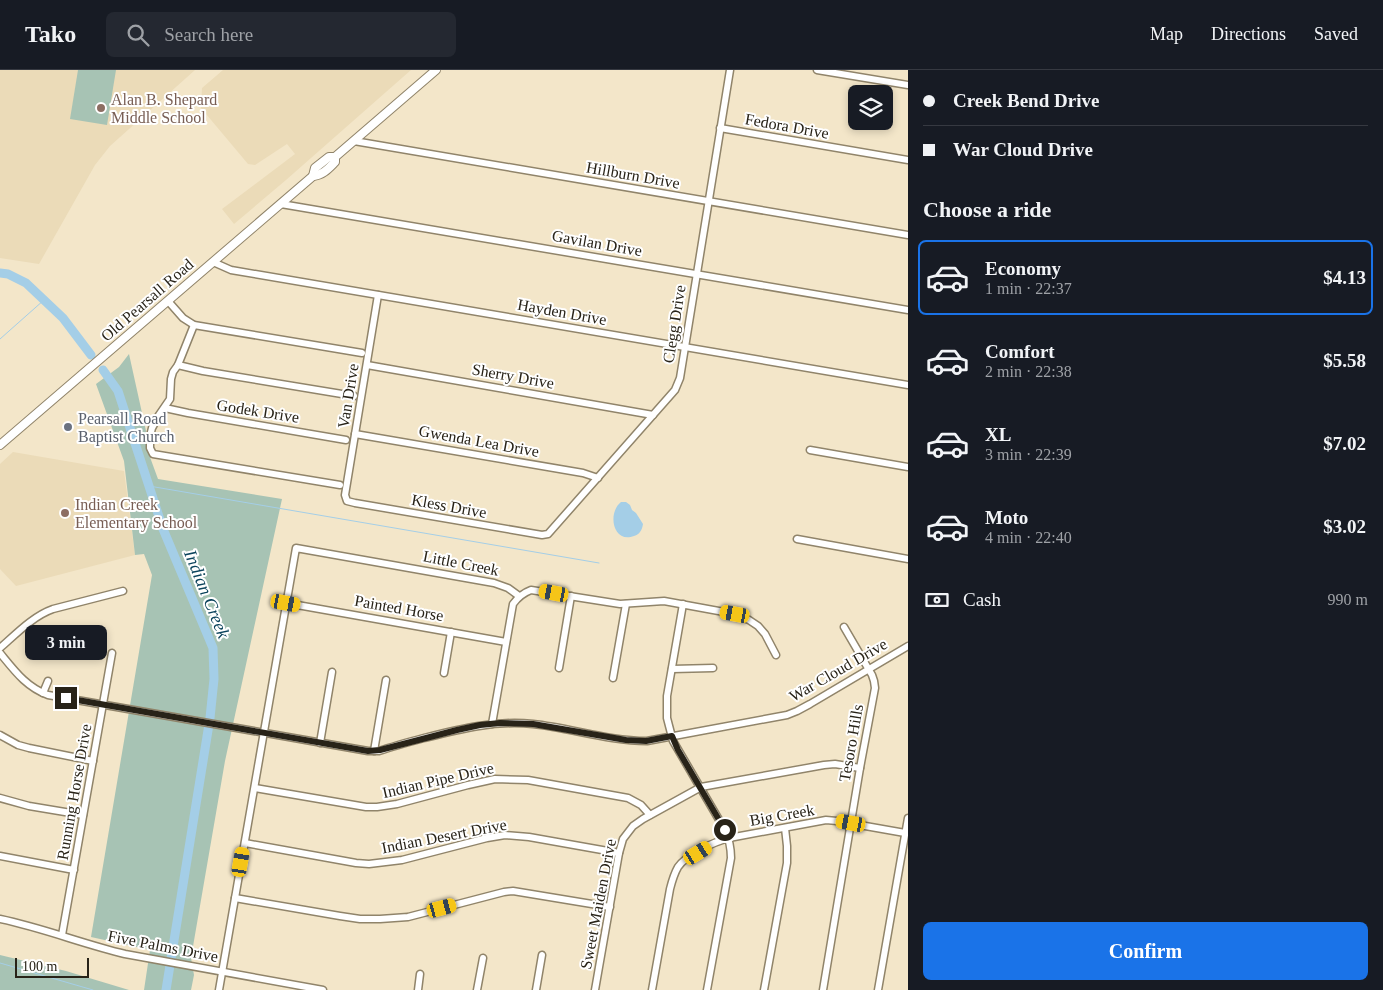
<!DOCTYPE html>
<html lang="en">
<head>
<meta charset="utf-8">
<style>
  :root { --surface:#171b24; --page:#242831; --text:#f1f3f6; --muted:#9ea1a6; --line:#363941; --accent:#1a73e8 }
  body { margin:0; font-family:Georgia,serif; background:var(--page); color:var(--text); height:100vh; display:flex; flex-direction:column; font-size:19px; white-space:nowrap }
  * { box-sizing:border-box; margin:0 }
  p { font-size:16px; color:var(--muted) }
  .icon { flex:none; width:28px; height:28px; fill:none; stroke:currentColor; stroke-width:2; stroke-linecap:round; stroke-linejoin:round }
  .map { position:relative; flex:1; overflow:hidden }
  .sheet { display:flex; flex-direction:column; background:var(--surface); width:475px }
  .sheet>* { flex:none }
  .guide { display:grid; align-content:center; height:110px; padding:0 15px; background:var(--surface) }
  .fabs { position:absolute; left:848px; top:15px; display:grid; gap:10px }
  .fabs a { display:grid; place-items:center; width:45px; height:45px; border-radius:8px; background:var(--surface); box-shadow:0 2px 8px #0003; font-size:25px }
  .scale { position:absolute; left:15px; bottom:12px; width:74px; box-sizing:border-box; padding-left:5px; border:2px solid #282318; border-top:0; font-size:14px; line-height:18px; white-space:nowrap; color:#282318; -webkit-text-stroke:4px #fff; paint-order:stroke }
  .end { position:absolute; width:22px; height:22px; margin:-11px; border:6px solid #282318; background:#fff; box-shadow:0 0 0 2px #fff }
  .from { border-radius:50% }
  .bubble { position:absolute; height:35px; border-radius:8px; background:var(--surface); box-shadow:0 2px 8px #0003; font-size:16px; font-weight:700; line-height:35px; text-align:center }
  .car { position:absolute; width:15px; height:30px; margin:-15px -8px; border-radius:6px; box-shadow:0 0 4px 1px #0007; background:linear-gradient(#f5c518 24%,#345 0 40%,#f5c518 0 76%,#345 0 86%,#f5c518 0) }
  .guide b { display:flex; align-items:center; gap:18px; height:48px; font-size:19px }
  .guide b+b { border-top:1px solid var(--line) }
  .guide i { width:12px; height:12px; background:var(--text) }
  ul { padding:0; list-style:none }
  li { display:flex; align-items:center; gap:15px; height:75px; margin:0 10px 8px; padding:0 5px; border:2px solid transparent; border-radius:8px }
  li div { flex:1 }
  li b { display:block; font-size:19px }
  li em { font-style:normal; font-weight:700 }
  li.selected { border-color:var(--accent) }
  li>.icon { width:45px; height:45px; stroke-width:1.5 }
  h2 { padding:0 15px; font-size:22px; line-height:60px }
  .pay { display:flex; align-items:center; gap:12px; height:55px; padding:0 15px; font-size:19px }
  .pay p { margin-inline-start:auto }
  .cta { display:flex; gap:10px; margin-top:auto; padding:10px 15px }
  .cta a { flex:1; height:58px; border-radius:8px; background:var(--accent); color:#fff; font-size:20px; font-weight:700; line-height:58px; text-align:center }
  header { display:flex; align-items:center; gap:30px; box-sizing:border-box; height:70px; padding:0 25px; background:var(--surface); border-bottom:1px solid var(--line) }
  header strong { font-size:24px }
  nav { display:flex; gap:28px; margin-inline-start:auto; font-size:18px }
  .search { width:350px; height:45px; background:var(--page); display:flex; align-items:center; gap:12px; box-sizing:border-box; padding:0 18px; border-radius:8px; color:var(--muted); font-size:19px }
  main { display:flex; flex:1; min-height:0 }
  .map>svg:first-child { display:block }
</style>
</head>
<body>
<header>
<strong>Tako</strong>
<div class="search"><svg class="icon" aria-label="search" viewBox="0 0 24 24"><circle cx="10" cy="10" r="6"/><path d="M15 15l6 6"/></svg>Search here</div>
<nav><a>Map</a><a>Directions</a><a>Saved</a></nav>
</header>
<main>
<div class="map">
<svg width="908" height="920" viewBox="0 0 908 920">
  <rect width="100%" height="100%" fill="#f3e6c9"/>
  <g fill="#ebdbb8">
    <polygon points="0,0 195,0 110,76 95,95 39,194 0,188"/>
    <polygon points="223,0 411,0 286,110 234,154 222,139 295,84 287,74 255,95 248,94 201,38 202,18"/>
    <polygon points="13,382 124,401 135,485 16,516 0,499 0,394"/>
  </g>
  <g fill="#a7c3b4">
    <polygon points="78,0 116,0 107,55 70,49"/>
    <polygon points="129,284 146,361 147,379 158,409 282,429 225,691 191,888 194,905 191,920 144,920 150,880 91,867 152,505 144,484 135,485 124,391 96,314 119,297"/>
    <polygon points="0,885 66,901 129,920 0,920"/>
  </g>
  <path fill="#a4cee7" d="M621 432H626L630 435 632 440 636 443 643 454C642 460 640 464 634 466 613 474 607 443 621 432Z"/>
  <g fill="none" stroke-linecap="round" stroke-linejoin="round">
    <g stroke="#a4cee7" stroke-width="1">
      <polyline points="0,269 44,230"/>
      <polyline points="149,416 599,493"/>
      <polyline points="0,893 93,920"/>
    </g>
    <g stroke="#a4cee7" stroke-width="9">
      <polyline points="0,203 8,204 26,213 63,248 91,285"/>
      <polyline points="103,300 118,321 163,459 213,578 214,609 210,648 166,920"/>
    </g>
    <g stroke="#90846a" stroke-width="9">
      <g id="minor">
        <polyline points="817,0 908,15"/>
        <polyline points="720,58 908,90"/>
        <polyline points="354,71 908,165"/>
        <polyline points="281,134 908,240"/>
        <polyline points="213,192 231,200 908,315"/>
        <polyline points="378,225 345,425 347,431 355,433 542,465 548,464 675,320 680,308 730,0"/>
        <polyline points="168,231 183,248 194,255 362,283"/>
        <polyline points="194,255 178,295 173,302 171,309 170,329 159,345 152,358 150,366 150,378 153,384 340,415"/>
        <polyline points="178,295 203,301 354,326"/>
        <polyline points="367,295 653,345"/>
        <polyline points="165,338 188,343 346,370"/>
        <polyline points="355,364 583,403 598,408"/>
        <polyline points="810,380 908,397"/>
        <polyline points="797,469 908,489"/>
        <polyline points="286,533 506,572"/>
        <path d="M683 534 667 626V648L673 671 725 760C729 769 731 777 731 788L707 920"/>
        <path d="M0 578C16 564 33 546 53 539L123 521"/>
        <path d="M0 583C14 600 26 617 48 625L368 681H379C394 676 409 672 424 668 460 659 495 650 533 654 571 658 608 671 647 671L787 645 797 641 810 634 908 576"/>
        <polyline points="559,598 571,526"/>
        <polyline points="672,599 713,598"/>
        <polyline points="444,603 451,562"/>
        <polyline points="613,608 626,534"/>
        <polyline points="43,623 48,611"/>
        <path d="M492 654 513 534C518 527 523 523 531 520L620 534 664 531 735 544 749 550 758 556 765 564 776 585"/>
        <polyline points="0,665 18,675 29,678 93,691"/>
        <polyline points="320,673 332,602"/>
        <polyline points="374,681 386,610"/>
        <polyline points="255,718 366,737 377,737 397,734 468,715 495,709 528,710 628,728 641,735 650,745"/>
        <polyline points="0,728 29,736 83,745"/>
        <polyline points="245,773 356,793 369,794 402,790 487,768 505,765 529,767 619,783"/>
        <polyline points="0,786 74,800"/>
        <polyline points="235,828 340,846 360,849 380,849 408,847 504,822 513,821 610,837"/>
        <path d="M0 849C43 858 83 874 125 884L323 920"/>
        <polyline points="62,865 112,583"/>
        <polyline points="219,920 296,478 494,513 508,518 519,526"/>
        <polyline points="418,920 420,904"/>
        <polyline points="477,920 483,888"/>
        <polyline points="536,920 542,885"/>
        <polyline points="595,920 619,783 623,769 633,756 643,749 701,717 824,695 835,694 860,698"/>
        <path d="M652 920 670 819C672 811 674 804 678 797 687 784 714 772 729 768L826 750 837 751 905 763"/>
        <polyline points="764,920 787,793 787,776 785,758"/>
        <polyline points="823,920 860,698 875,618 874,611 872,605 844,557"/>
        <polyline points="878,920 908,748"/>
      </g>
    </g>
    <g stroke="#90846a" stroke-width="10">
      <g id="major">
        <polyline points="313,106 315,98 329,87 335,87 436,0"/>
        <path d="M0 375 313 106C323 105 328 99 335 92V87"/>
      </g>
    </g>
    <use href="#minor" stroke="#fff" stroke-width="6"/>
    <use href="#major" stroke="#fff" stroke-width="8"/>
  </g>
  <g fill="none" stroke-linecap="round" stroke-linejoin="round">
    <polyline stroke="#282318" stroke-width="6" points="66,628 368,681 380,680 457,660 480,655 500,653 533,654 626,670 646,671 672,666 678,680 725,760"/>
  </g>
  <g fill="#8d6e63" stroke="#fff" stroke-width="2">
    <circle cx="101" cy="38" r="5"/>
    <circle cx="65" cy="443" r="5"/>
  </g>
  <circle fill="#6b7280" stroke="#fff" stroke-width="2" cx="68" cy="357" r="5"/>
  <g text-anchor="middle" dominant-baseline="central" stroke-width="4" stroke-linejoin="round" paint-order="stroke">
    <g font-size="16" fill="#785e54" stroke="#fff" text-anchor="start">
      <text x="111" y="29">Alan B. Shepard<tspan x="111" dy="18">Middle School</tspan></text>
      <text x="75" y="434">Indian Creek<tspan x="75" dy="18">Elementary School</tspan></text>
    </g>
    <g font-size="16" fill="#282318" stroke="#fff">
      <text transform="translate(787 56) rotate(10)">Fedora Drive</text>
      <text transform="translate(633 105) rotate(10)">Hillburn Drive</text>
      <text transform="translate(597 173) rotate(10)">Gavilan Drive</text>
      <text transform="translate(147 230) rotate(-41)">Old Pearsall Road</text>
      <text transform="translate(562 242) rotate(10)">Hayden Drive</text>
      <text transform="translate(674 254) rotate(-81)">Clegg Drive</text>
      <text transform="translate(513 306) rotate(10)">Sherry Drive</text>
      <text transform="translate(348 326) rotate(-81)">Van Drive</text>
      <text transform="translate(258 341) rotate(9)">Godek Drive</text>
      <text transform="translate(479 371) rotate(10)">Gwenda Lea Drive</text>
      <text transform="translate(449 436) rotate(10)">Kless Drive</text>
      <text transform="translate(461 493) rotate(11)">Little Creek</text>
      <text transform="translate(399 538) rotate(10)">Painted Horse</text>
      <text transform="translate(838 600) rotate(-30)">War Cloud Drive</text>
      <text transform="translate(851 673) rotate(-80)">Tesoro Hills</text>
      <text transform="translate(438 710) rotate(-13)">Indian Pipe Drive</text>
      <text transform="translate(74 722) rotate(-80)">Running Horse Drive</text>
      <text transform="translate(782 745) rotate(-10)">Big Creek</text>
      <text transform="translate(444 766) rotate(-11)">Indian Desert Drive</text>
      <text transform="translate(598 834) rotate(-79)">Sweet Maiden Drive</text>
      <text transform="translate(163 876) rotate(11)">Five Palms Drive</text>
    </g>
    <g font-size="16" fill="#5b616d" stroke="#fff" text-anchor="start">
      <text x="78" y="348">Pearsall Road<tspan x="78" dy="18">Baptist Church</tspan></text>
    </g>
    <g font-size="18" font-style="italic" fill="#0b435c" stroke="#fff">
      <text transform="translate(207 524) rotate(68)">Indian Creek</text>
    </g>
  </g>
</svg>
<div class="fabs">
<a><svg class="icon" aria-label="layers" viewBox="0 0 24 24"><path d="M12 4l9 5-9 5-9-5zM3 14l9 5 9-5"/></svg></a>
</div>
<div class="scale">100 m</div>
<i class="end from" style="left:725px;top:760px"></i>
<i class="end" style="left:66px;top:628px"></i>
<div class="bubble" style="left:25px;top:555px;width:82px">3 min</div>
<i class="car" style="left:554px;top:523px;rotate:280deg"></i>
<i class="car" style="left:286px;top:533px;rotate:100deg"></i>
<i class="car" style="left:735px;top:544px;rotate:280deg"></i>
<i class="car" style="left:851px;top:753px;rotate:280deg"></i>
<i class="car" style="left:698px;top:783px;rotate:59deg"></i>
<i class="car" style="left:241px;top:792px;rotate:10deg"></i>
<i class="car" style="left:442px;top:838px;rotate:75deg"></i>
</div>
<section class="sheet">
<div class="guide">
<b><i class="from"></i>Creek Bend Drive</b>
<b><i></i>War Cloud Drive</b>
</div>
<h2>Choose a ride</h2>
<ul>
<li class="selected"><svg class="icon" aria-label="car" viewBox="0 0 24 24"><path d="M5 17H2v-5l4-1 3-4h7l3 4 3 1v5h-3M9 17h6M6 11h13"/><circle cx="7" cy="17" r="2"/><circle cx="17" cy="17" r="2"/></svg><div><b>Economy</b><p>1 min · 22:37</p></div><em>$4.13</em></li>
<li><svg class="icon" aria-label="car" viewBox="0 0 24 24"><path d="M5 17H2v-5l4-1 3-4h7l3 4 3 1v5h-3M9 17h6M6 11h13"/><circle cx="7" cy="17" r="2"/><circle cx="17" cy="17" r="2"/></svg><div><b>Comfort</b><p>2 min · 22:38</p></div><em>$5.58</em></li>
<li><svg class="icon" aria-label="car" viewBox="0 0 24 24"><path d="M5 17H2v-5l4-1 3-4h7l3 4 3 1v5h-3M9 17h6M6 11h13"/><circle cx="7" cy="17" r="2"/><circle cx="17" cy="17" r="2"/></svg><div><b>XL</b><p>3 min · 22:39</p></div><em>$7.02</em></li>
<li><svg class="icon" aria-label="car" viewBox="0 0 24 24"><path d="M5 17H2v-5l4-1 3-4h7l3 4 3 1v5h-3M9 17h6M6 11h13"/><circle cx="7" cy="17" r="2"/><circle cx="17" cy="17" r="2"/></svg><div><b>Moto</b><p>4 min · 22:40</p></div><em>$3.02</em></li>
</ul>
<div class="pay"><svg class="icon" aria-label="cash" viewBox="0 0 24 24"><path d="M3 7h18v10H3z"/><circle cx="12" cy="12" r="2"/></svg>Cash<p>990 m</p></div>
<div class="cta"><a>Confirm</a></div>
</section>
</main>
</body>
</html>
